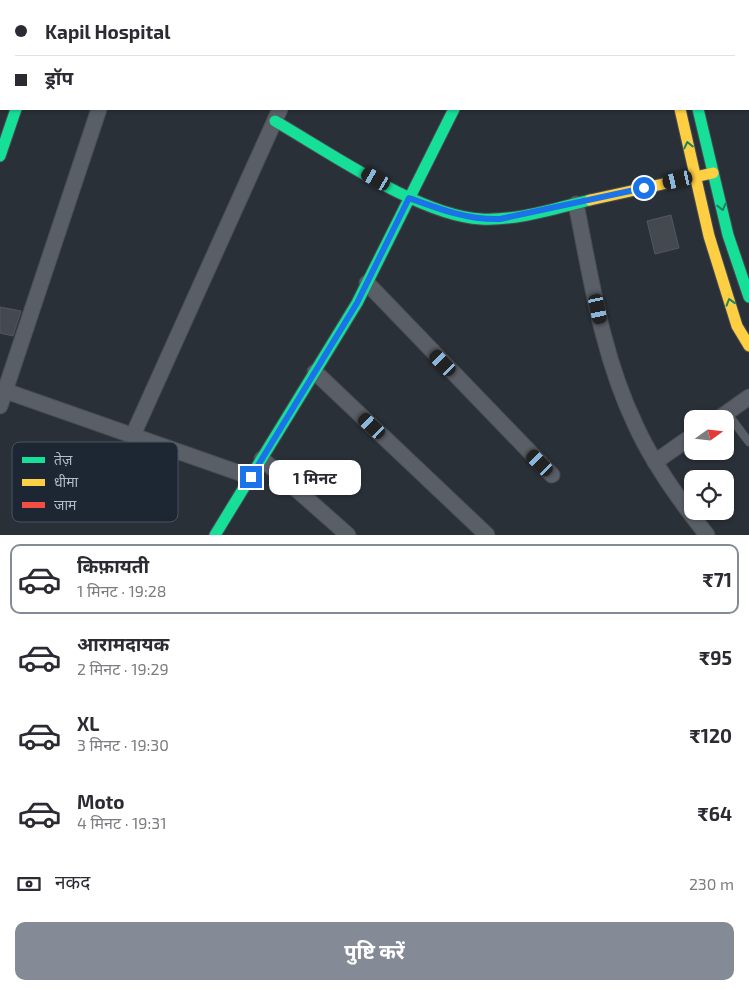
<!DOCTYPE html>
<html lang="hi">
<head>
<meta charset="utf-8">
<style>
  :root { --surface:#fff; --page:#f7f7f7; --text:#2b2b33; --muted:#7c7c81; --line:#e1e1e2; --accent:#848b96 }
  body { margin:0; font-family:"Exo 2","Noto Sans Devanagari",sans-serif; background:var(--page); color:var(--text); height:100vh; display:flex; flex-direction:column; font-size:19px; white-space:nowrap }
  * { box-sizing:border-box; margin:0 }
  p { font-size:16px; color:var(--muted) }
  .icon { flex:none; width:28px; height:28px; fill:none; stroke:currentColor; stroke-width:2; stroke-linecap:round; stroke-linejoin:round }
  .map { position:relative; height:535px; overflow:hidden }
  .panel { display:flex; flex-direction:column; background:var(--surface); flex:1 }
  .panel>* { flex:none }
  .banner { position:absolute; left:0px; top:0px; width:750px; height:110px; box-shadow:0 1px 4px #0004; display:grid; align-content:center; height:110px; padding:0 15px; background:var(--surface) }
  .needle { width:32px; rotate:75deg }
  .buttons { position:absolute; left:684px; top:410px; display:grid; gap:10px }
  .buttons a { display:grid; place-items:center; width:50px; height:50px; border-radius:10px; background:var(--surface); box-shadow:0 1px 4px #0004; font-size:25px }
  .end { position:absolute; width:22px; height:22px; margin:-11px; border:6px solid #1a73e8; background:#fff; box-shadow:0 0 0 2px #fff }
  .from { border-radius:50% }
  .bubble { position:absolute; height:35px; border-radius:10px; background:var(--surface); box-shadow:0 1px 4px #0004; font-size:16px; font-weight:700; line-height:35px; text-align:center }
  .car { position:absolute; width:15px; height:30px; margin:-15px -8px; border-radius:6px; box-shadow:0 0 4px 1px #0007; background:linear-gradient(#222 24%,#8ab4d8 0 40%,#222 0 76%,#8ab4d8 0 86%,#222 0) }
  .banner b { display:flex; align-items:center; gap:18px; height:48px; font-size:19px }
  .banner b+b { border-top:1px solid var(--line) }
  .banner i { width:12px; height:12px; background:var(--text) }
  ul { padding:9px 0 0; list-style:none }
  li { display:flex; align-items:center; gap:15px; height:70px; margin:0 10px 8px; padding:0 5px; border:2px solid transparent; border-radius:10px }
  li div { flex:1 }
  li b { display:block; font-size:19px }
  li em { font-style:normal; font-weight:700 }
  li.selected { border-color:var(--accent) }
  li>.icon { width:45px; height:45px; stroke-width:1.5 }
  .pay { display:flex; align-items:center; gap:12px; height:55px; padding:0 15px; font-size:19px }
  .pay p { margin-inline-start:auto }
  .button { display:flex; gap:10px; margin-top:auto; padding:10px 15px }
  .button a { flex:1; height:58px; border-radius:10px; background:var(--accent); color:#fff; font-size:20px; font-weight:700; line-height:58px; text-align:center }
  .map>svg:first-child { display:block }
</style>
</head>
<body>
<div class="map">
<svg width="749" height="535" viewBox="0 0 749 535">
  <rect width="100%" height="100%" fill="#2a3038"/>
  <g fill="#444950" stroke="#52575f">
    <polygon points="671,215 679,248 655,254 647,221"/>
    <polygon points="0,307 21,311 13,336 0,333"/>
  </g>
  <g fill="none" stroke-linecap="round" stroke-linejoin="round">
    <g stroke="#484c53" stroke-width="9">
      <polyline id="lane" points="727,413 749,442"/>
    </g>
    <g stroke="#484c53" stroke-width="17">
      <g id="street">
        <polyline points="575,0 576,1"/>
        <polyline points="135,1 135,0"/>
        <polyline points="327,1 328,0"/>
        <path d="M576 204C591 278 602 355 635 424 653 464 679 500 707 535"/>
        <polyline points="367,283 552,475"/>
        <polyline points="315,372 487,535"/>
        <polyline points="0,389 251,477"/>
        <polyline points="0,406 99,109"/>
        <polyline points="718,419 749,397"/>
        <polyline points="133,435 280,109"/>
        <polyline points="262,459 348,535"/>
        <polyline points="655,462 692,436"/>
      </g>
    </g>
    <g stroke="#484c53" stroke-width="13">
      <g id="fast">
        <polyline points="54,0 54,1"/>
        <polyline points="667,0 668,1"/>
        <polyline points="510,1 511,0"/>
        <polyline points="0,88 1,85"/>
        <polyline points="698,109 728,235 749,297"/>
        <path d="M275 121C329 152 420 216 481 219 517 221 556 208 590 200"/>
        <polyline points="0,156 16,109"/>
        <polyline points="215,535 357,303 454,109"/>
      </g>
    </g>
    <g stroke="#484c53" stroke-width="13">
      <g id="slow">
        <polyline points="32,1 33,0"/>
        <polyline points="680,109 709,236 737,326 749,346"/>
        <polyline points="590,200 713,173"/>
      </g>
    </g>
    <g stroke="#484c53" stroke-width="13">
      <polyline id="jam" points="651,0 652,1"/>
    </g>
    <use href="#lane" stroke="#5a5e66" stroke-width="8"/>
    <use href="#street" stroke="#5a5e66" stroke-width="15"/>
    <use href="#fast" stroke="#16e098" stroke-width="11"/>
    <use href="#slow" stroke="#ffcf43" stroke-width="11"/>
    <use href="#jam" stroke="#f24e42" stroke-width="11"/>
  </g>
  <defs><path id="oneway-chevron" d="M-2-3.5L2.5 0L-2 3.5" fill="none" stroke-width="1.6" stroke-linecap="round" stroke-linejoin="round" transform="scale(1.25)"/></defs>
  <g stroke="#1a8366">
    <use href="#oneway-chevron" transform="translate(688 145) rotate(-103)"/>
    <use href="#oneway-chevron" transform="translate(722 207) rotate(76)"/>
    <use href="#oneway-chevron" transform="translate(730 302) rotate(-107)"/>
  </g>
  <g fill="none" stroke-linecap="round" stroke-linejoin="round">
    <path stroke="#1a73e8" stroke-width="6" d="M251 477 357 303 409 198C439 209 468 220 500 219L644 188"/>
  </g>
  <rect x="12" y="442" width="166" height="80" rx="8" fill="#1d2633" stroke="#4a5360" stroke-width="1"/>
  <rect x="22" y="457" width="23" height="6" fill="#16e098"/>
  <rect x="22" y="479" width="23" height="7" fill="#ffcf43"/>
  <rect x="22" y="502" width="23" height="6" fill="#f24e42"/>
  <g font-size="14" fill="#b4bcc9">
    <text x="54" y="465">तेज़</text>
    <text x="54" y="487">धीमा</text>
    <text x="54" y="510">जाम</text>
  </g>
</svg>
<div class="buttons">
<a><svg class="needle" viewBox="-14 -14 28 28"><path d="M0-13l5 13h-10z" fill="#e53935"/><path d="M0 13l5-13h-10z" fill="#7c7c81"/></svg></a>
<a><svg class="icon" aria-label="locate" viewBox="0 0 24 24"><circle cx="12" cy="12" r="6"/><path d="M12 2v4M12 18v4M2 12h4M18 12h4"/></svg></a>
</div>
<i class="end from" style="left:644px;top:188px"></i>
<i class="end" style="left:251px;top:477px"></i>
<div class="bubble" style="left:269px;top:460px;width:92px">1 मिनट</div>
<i class="car" style="left:376px;top:179px;rotate:300deg"></i>
<i class="car" style="left:678px;top:180px;rotate:257deg"></i>
<i class="car" style="left:598px;top:309px;rotate:168deg"></i>
<i class="car" style="left:443px;top:363px;rotate:316deg"></i>
<i class="car" style="left:372px;top:426px;rotate:313deg"></i>
<i class="car" style="left:540px;top:463px;rotate:315deg"></i>
<div class="banner">
<b><i class="from"></i>Kapil Hospital</b>
<b><i></i>ड्रॉप</b>
</div>
</div>
<section class="panel">
<ul>
<li class="selected"><svg class="icon" aria-label="car" viewBox="0 0 24 24"><path d="M5 17H2v-5l4-1 3-4h7l3 4 3 1v5h-3M9 17h6M6 11h13"/><circle cx="7" cy="17" r="2"/><circle cx="17" cy="17" r="2"/></svg><div><b>किफ़ायती</b><p>1 मिनट · 19:28</p></div><em>₹71</em></li>
<li><svg class="icon" aria-label="car" viewBox="0 0 24 24"><path d="M5 17H2v-5l4-1 3-4h7l3 4 3 1v5h-3M9 17h6M6 11h13"/><circle cx="7" cy="17" r="2"/><circle cx="17" cy="17" r="2"/></svg><div><b>आरामदायक</b><p>2 मिनट · 19:29</p></div><em>₹95</em></li>
<li><svg class="icon" aria-label="car" viewBox="0 0 24 24"><path d="M5 17H2v-5l4-1 3-4h7l3 4 3 1v5h-3M9 17h6M6 11h13"/><circle cx="7" cy="17" r="2"/><circle cx="17" cy="17" r="2"/></svg><div><b>XL</b><p>3 मिनट · 19:30</p></div><em>₹120</em></li>
<li><svg class="icon" aria-label="car" viewBox="0 0 24 24"><path d="M5 17H2v-5l4-1 3-4h7l3 4 3 1v5h-3M9 17h6M6 11h13"/><circle cx="7" cy="17" r="2"/><circle cx="17" cy="17" r="2"/></svg><div><b>Moto</b><p>4 मिनट · 19:31</p></div><em>₹64</em></li>
</ul>
<div class="pay"><svg class="icon" aria-label="cash" viewBox="0 0 24 24"><path d="M3 7h18v10H3z"/><circle cx="12" cy="12" r="2"/></svg>नकद<p>230 m</p></div>
<div class="button"><a>पुष्टि करें</a></div>
</section>
</body>
</html>
